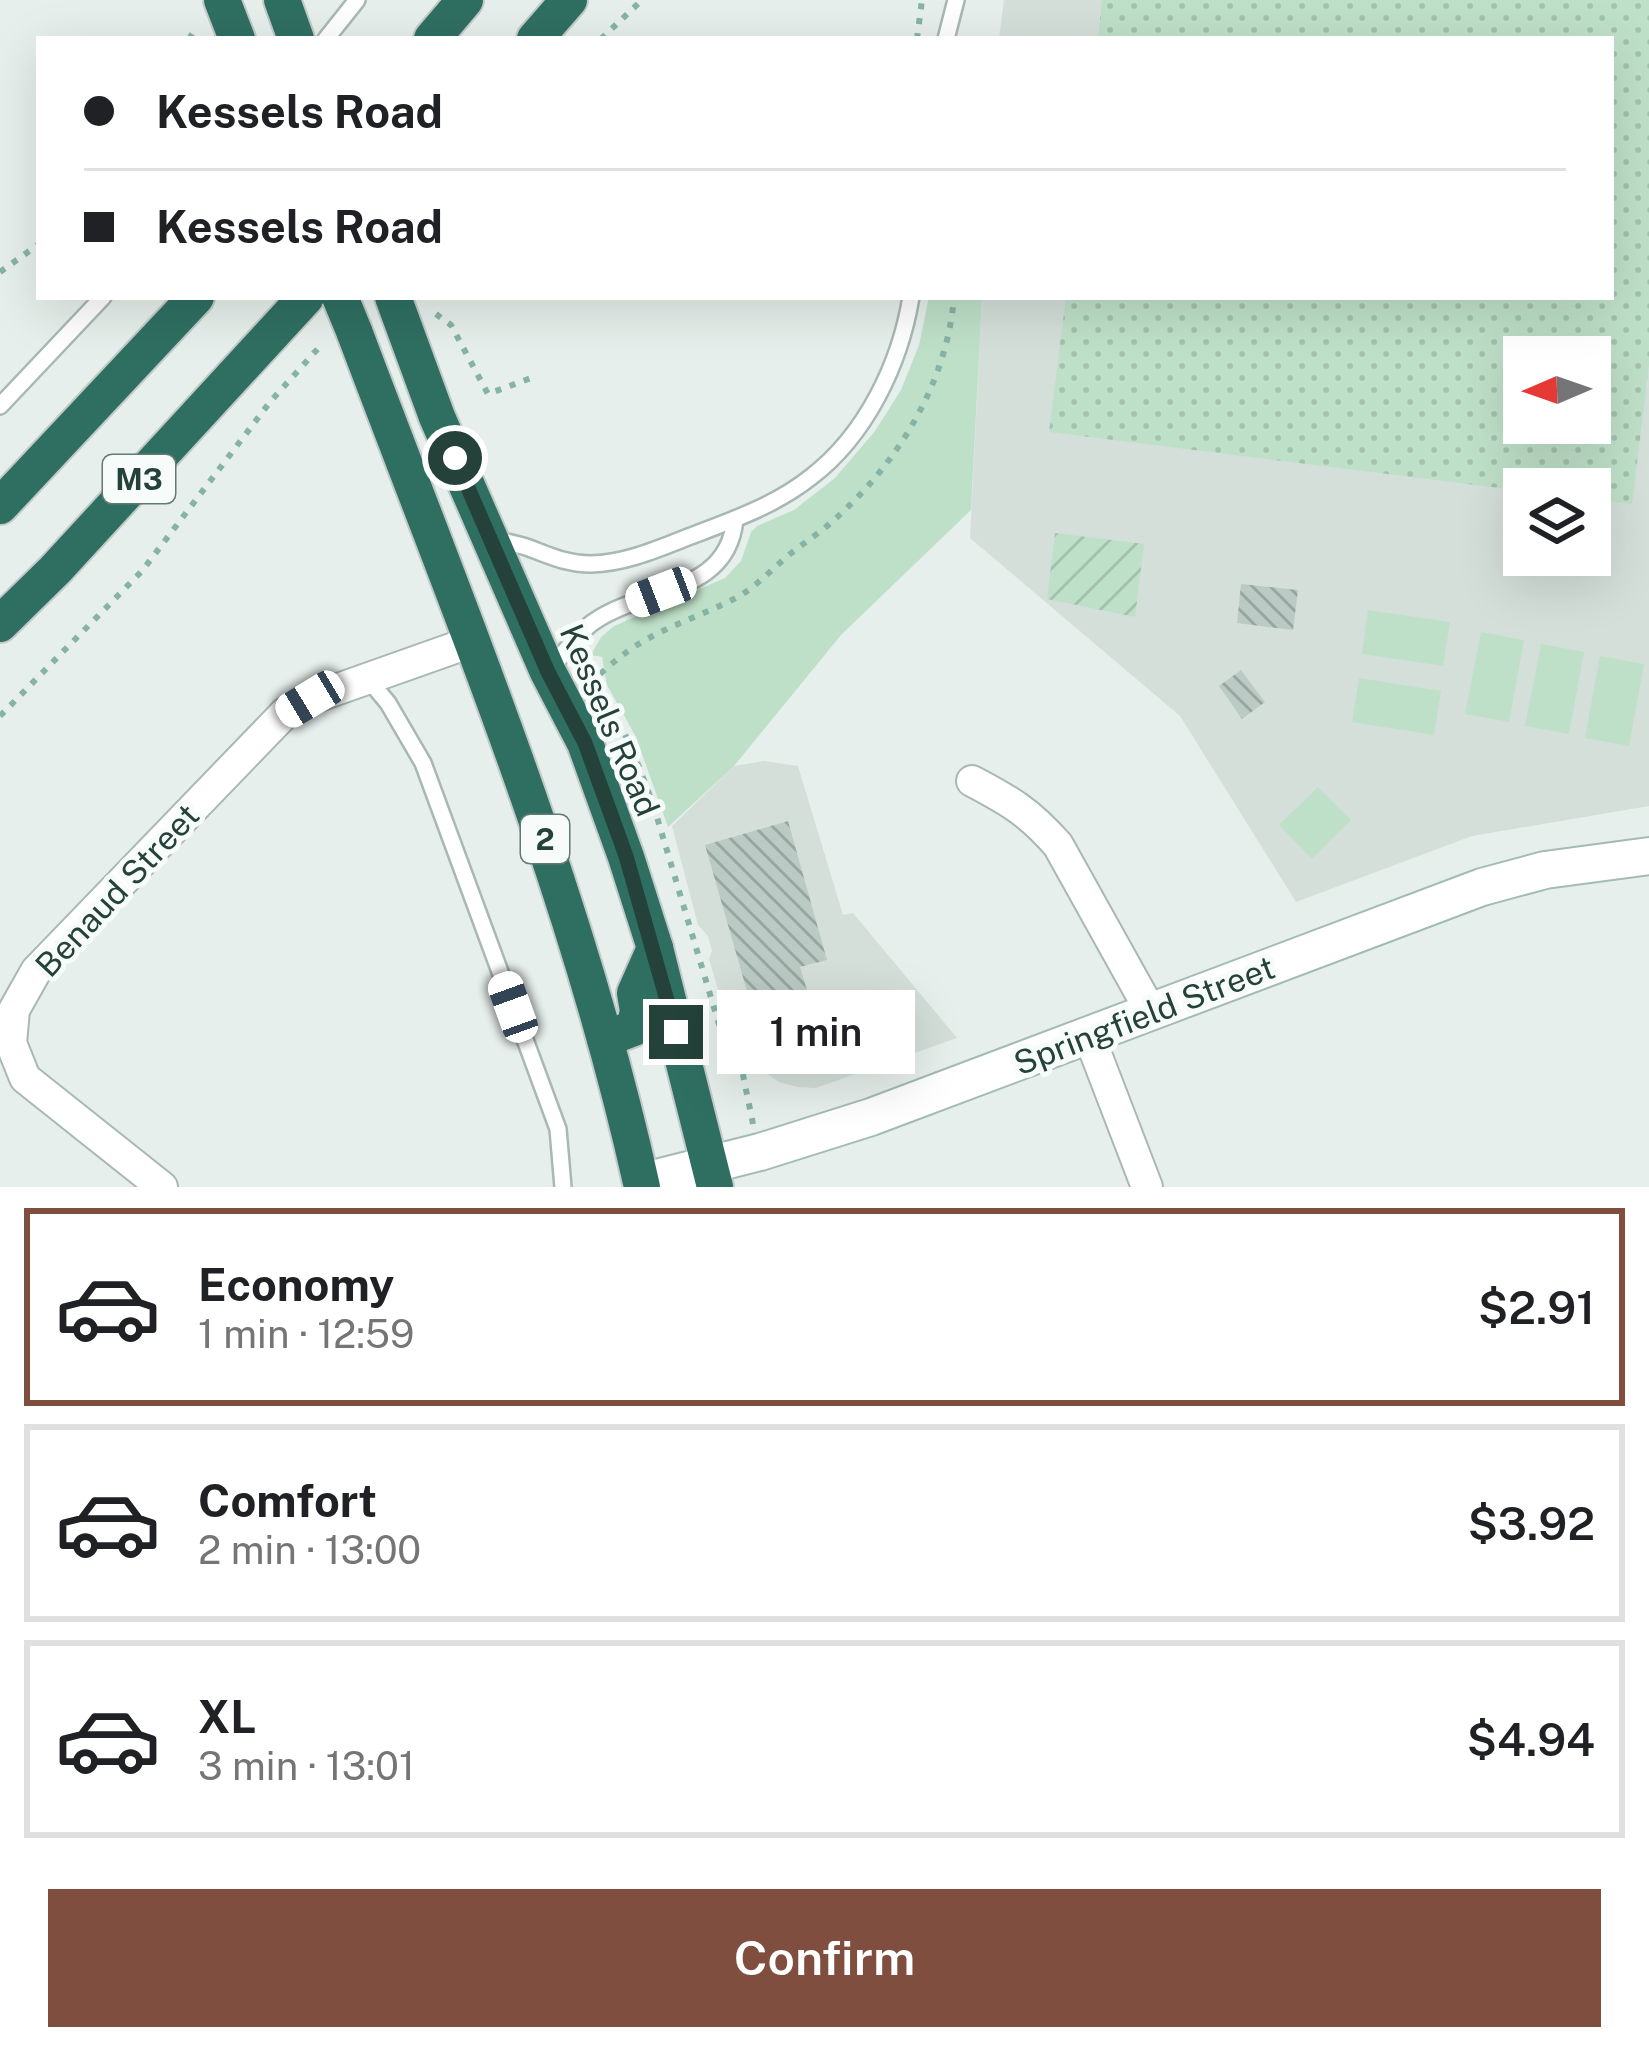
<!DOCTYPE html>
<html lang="en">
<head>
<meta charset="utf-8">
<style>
  :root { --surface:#fff; --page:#f6f6f6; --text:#202124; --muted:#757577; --line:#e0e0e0; --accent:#7f4e3f }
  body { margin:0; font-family:"Public Sans",sans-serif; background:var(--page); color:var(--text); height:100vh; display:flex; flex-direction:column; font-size:45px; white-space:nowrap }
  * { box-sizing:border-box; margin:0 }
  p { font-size:39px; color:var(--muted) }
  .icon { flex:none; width:66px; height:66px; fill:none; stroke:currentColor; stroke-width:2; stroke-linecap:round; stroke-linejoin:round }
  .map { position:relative; height:1187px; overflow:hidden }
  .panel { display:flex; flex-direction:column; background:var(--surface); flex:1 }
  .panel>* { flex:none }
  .top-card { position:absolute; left:36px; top:36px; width:1578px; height:264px; border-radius:0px; box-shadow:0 12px 48px #0002; display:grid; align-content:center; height:264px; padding:0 48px; background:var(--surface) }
  .needle { width:78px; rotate:268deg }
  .buttons { position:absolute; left:1503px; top:336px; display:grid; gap:24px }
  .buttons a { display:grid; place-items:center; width:108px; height:108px; border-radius:0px; background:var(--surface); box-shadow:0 12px 48px #0002; font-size:60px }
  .end { position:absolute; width:54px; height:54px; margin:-27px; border:15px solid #24423a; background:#fff; box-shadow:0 0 0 6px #fff }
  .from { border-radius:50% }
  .bubble { position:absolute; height:84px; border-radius:0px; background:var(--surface); box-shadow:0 12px 48px #0002; font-size:39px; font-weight:600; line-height:84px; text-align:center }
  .car { position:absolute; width:36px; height:72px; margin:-36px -18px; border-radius:15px; box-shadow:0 0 9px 3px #0007; background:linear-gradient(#fff 24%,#345 0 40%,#fff 0 76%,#345 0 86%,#fff 0) }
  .top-card b { display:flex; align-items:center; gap:42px; height:114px; font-size:45px }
  .top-card b+b { border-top:3px solid var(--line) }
  .top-card i { width:30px; height:30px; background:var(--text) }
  ul { padding:21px 0 0; list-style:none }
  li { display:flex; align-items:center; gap:36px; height:198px; margin:0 24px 18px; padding:0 24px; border:6px solid var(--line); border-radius:0px }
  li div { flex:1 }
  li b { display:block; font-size:45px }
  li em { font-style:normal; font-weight:600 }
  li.current { border-color:var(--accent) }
  li>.icon { width:108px; height:108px; stroke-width:1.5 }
  .cta { display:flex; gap:24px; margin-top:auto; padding:24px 48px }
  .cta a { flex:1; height:138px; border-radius:0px; background:var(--accent); color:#fff; font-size:48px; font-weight:600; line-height:138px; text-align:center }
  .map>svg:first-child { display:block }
</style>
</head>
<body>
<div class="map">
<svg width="1649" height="1187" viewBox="0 0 1649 1187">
  <defs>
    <pattern id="park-dots" width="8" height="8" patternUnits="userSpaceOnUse" patternTransform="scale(3)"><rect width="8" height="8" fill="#bfe0c8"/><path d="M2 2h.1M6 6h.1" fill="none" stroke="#a4c1ad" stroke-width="1.8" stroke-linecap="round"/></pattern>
    <pattern id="garden-furrows" width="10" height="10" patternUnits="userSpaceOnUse" patternTransform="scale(3)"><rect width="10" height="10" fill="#bfe0c8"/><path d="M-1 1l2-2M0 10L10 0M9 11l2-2" fill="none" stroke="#a4c1ad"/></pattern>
    <pattern id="building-back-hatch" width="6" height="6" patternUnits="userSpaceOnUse" patternTransform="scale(3)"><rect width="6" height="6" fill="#bbcac4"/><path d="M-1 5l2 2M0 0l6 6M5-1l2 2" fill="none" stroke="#98a6a0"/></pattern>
  </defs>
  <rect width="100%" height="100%" fill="#e6efeb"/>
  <g fill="#d4dfda" fill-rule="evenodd">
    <path d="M1004 0H1649V806L1472 836 1296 902 1180 716 970 538 982 297H1611V39H999ZM1524 357H1590V423H1524ZM1524 489H1590V555H1524Z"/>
    <polygon points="764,761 798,766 843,915 853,913 957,1038 816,1088 797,1087 779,1082 753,1064 733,1040 709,959 712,951 708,936 698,925 672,826 734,766"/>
  </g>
  <g fill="#bfe0c8">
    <polygon points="929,297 982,297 971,510 841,635 734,766 668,827 636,737 607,685 602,657 591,655 601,637 614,626 725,578 741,561 751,532 757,526 794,510 835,478 875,431 901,390 919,345"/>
    <polygon points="1368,610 1450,622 1443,666 1362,654"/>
    <polygon points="1481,632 1524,640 1509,722 1465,714"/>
    <polygon points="1541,644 1584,652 1569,734 1525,726"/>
    <polygon points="1600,656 1644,664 1629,746 1585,738"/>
    <polygon points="1359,678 1441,691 1434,735 1352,722"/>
    <polygon points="1318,787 1351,820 1312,859 1279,825"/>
  </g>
  <path fill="url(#park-dots)" fill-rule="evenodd" d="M1102 0H1649V365L1632 504 1590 499V489L1524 491 1049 432 1066 297H1611V39H1098ZM1524 357H1590V423H1524Z"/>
  <polygon fill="url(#garden-furrows)" points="1055,533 1144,544 1135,617 1047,599"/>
  <g fill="url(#building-back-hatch)">
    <polygon points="1241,584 1298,590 1293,630 1237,623"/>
    <polygon points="1241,670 1265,702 1242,719 1219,686"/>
    <polygon points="788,821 827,960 800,967 816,1020 768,1034 762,1010 753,1012 705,845"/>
  </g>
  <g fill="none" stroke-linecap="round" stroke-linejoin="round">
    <g stroke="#a8b8b2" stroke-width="20">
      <g id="lane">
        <polyline points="326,39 357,0"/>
        <polyline points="946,39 956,0"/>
        <polyline points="0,406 103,297"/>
        <path d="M494 539C505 542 518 544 529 548 550 556 567 564 591 564 628 563 662 547 696 534 736 519 777 504 811 477 866 435 900 364 911 297"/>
        <path d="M548 672C562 656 576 635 592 623 643 586 728 596 735 519"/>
        <polyline points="368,679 388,703 423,763 558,1129 563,1187"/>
      </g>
    </g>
    <g stroke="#a8b8b2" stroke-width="34">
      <g id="street">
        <path d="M972 781C1010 801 1029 812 1058 845L1151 1012"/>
        <polyline points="1089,1036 1147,1187"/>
        <polyline points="162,1187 25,1078 11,1043 14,1010 36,971 285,713 310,699 471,642"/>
      </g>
    </g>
    <g stroke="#a4bbb3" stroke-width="40">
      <polyline id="secondary" points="641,1182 760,1152 871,1117 1482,887 1545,870 1649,856"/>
    </g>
    <g stroke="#c2cac8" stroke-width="40">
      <g id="highway">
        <polyline points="222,0 237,39"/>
        <polyline points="282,0 296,39"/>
        <polyline points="432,39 465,0"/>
        <polyline points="535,39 569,0"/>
        <polyline points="393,297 437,417 548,672 585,743 626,857 655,948 715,1187"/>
        <path d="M354 331C460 613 577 892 642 1187"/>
        <polyline points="0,506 196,297"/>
        <polyline points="0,624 55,570 306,297"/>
        <polyline points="605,1039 634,1028 638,1011 635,993 655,948"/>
      </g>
    </g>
    <g stroke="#86b3a5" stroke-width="6" stroke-dasharray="6 9" stroke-linecap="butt">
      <polyline points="189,39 194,31"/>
      <polyline points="601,39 642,0"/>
      <polyline points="917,39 922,0"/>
      <polyline points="0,272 39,244"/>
      <polyline points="436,314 451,325 488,394 531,378"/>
      <polyline points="0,716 142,571 270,402 323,343"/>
      <path d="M753 1124 742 1070 721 1031 653 804 631 746 600 688 597 677C613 662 629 649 649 638 678 622 711 612 741 595 759 584 774 567 790 554 805 542 821 532 834 520 898 463 947 383 954 297"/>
    </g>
    <use href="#lane" stroke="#fff" stroke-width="15"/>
    <use href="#street" stroke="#fff" stroke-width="30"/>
    <use href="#secondary" stroke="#fff" stroke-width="36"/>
    <use href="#highway" stroke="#2f6f62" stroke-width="36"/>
    <g stroke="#c2cac8" stroke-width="40" stroke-linecap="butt">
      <polyline id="highway-bridge" points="340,297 354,331"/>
    </g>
    <use href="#highway-bridge" stroke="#2f6f62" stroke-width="36"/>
  </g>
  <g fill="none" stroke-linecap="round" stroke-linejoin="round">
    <polyline stroke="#24423a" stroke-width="15" points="455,458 548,672 585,743 626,856 676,1032"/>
  </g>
  <g text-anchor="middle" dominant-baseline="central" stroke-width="10" stroke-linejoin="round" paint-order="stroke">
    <g fill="#f7fbf9" stroke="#637a73" stroke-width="3">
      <rect x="103" y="455" width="72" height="48" rx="9"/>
      <rect x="521" y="815" width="48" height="48" rx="9"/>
    </g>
    <g font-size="30" font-weight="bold" fill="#24423a">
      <text x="139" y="479">M3</text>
      <text x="545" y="839">2</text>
    </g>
    <g font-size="33" fill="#24423a" stroke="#f7fbf9">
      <text transform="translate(610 720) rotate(67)">Kessels Road</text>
      <text transform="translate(117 890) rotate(-47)">Benaud Street</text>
      <text transform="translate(1144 1015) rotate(-21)">Springfield Street</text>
    </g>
  </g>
</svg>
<div class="buttons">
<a><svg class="needle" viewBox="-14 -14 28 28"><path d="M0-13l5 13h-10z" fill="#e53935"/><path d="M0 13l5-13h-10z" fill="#757577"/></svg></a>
<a><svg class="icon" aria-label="layers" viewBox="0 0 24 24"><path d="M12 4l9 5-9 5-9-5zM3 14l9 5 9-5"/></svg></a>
</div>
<i class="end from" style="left:455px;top:458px"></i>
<i class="end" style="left:676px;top:1032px"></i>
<div class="bubble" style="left:717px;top:990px;width:198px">1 min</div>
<i class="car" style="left:661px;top:592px;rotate:249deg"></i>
<i class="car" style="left:310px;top:699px;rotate:239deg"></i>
<i class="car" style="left:513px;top:1007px;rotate:340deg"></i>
<div class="top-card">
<b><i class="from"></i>Kessels Road</b>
<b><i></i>Kessels Road</b>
</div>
</div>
<section class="panel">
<ul>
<li class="current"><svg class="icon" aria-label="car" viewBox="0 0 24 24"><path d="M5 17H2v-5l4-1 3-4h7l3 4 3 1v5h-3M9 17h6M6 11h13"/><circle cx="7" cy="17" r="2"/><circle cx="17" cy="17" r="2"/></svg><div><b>Economy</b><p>1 min · 12:59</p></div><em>$2.91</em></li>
<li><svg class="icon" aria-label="car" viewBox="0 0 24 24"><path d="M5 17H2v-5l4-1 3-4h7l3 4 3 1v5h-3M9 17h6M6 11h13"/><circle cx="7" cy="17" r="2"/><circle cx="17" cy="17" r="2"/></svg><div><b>Comfort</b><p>2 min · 13:00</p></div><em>$3.92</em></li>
<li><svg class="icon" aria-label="car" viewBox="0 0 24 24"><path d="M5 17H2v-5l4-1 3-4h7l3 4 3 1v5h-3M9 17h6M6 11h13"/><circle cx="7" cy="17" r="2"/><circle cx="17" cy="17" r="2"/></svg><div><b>XL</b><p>3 min · 13:01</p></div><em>$4.94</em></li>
</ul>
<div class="cta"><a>Confirm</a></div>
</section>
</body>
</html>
